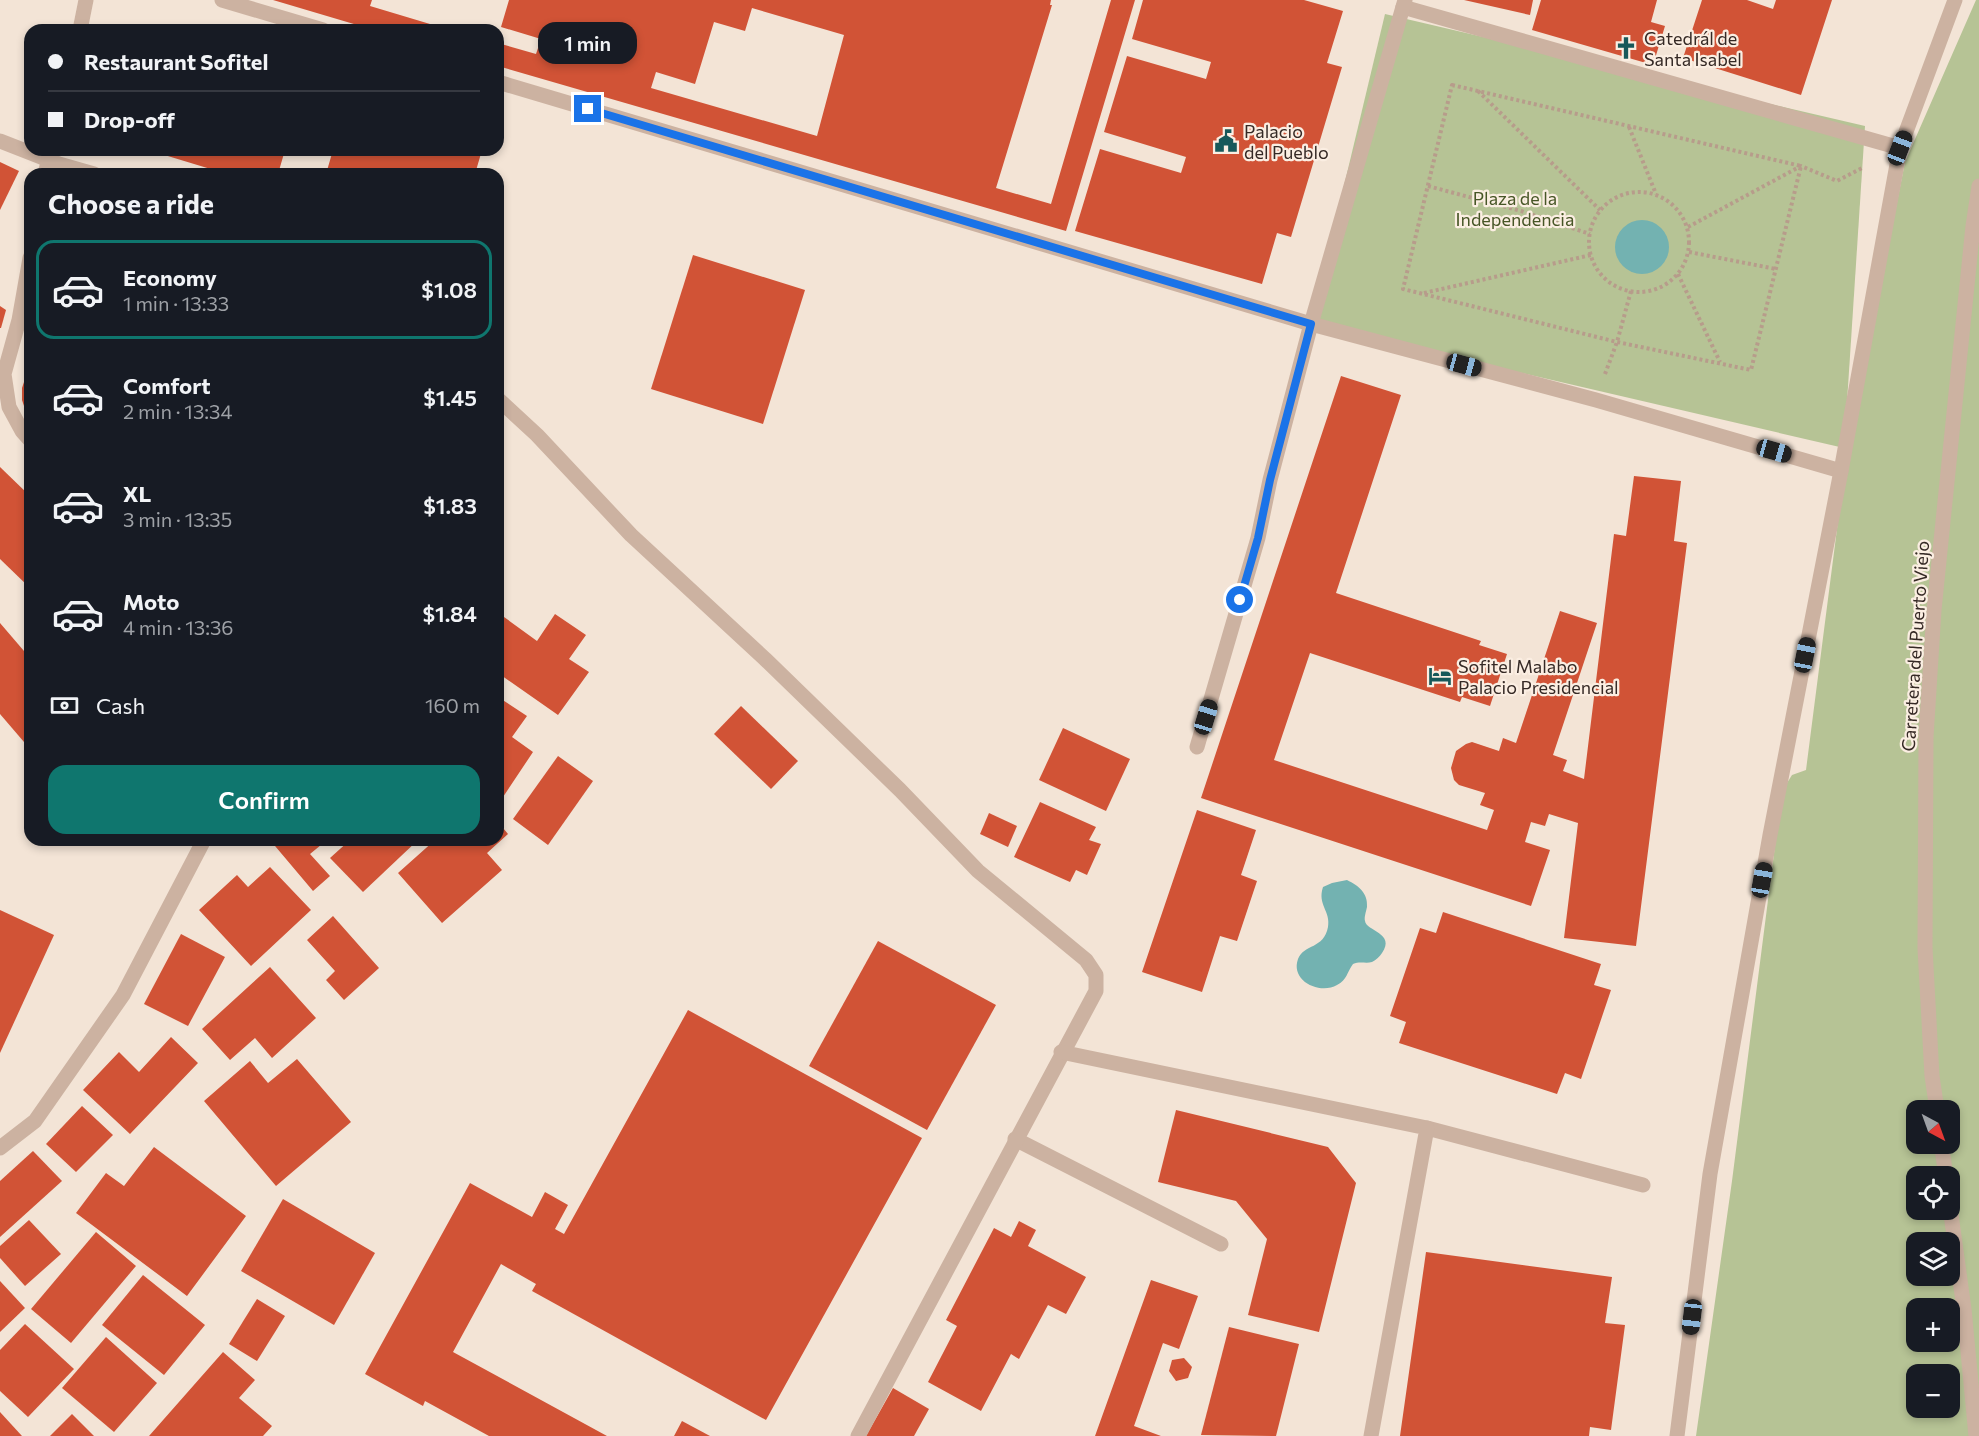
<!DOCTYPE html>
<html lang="en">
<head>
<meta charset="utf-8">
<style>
  :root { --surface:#171b24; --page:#20242c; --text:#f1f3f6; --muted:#9ea1a6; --line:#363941; --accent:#0f766e }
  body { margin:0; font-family:Commissioner,sans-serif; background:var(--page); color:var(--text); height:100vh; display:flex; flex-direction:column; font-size:22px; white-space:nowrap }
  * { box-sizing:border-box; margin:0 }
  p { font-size:20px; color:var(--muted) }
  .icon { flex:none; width:33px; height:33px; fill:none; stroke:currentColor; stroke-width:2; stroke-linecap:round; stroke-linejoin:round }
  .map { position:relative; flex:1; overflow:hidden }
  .details { position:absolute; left:24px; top:168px; width:480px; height:678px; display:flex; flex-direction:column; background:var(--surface); border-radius:18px; box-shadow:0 3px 9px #0003 }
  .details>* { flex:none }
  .hud { position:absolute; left:24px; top:24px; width:480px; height:132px; border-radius:18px; box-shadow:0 3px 9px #0003; display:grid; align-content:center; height:132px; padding:0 24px; background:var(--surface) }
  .needle { width:39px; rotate:139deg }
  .tools { position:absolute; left:1906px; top:1100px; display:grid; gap:12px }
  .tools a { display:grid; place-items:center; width:54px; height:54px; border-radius:12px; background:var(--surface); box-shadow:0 3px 9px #0003; font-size:30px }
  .end { position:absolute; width:27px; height:27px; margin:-14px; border:8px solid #1a73e8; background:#fff; box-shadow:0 0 0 3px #fff }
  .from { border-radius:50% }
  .bubble { position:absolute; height:42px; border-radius:18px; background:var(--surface); box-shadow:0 3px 9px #0003; font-size:20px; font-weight:600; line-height:42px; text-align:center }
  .car { position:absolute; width:18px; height:36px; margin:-18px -9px; border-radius:8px; box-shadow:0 0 4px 2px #0007; background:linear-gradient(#222 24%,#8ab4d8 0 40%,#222 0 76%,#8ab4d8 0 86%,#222 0) }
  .hud b { display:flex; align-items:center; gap:21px; height:57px; font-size:22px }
  .hud b+b { border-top:2px solid var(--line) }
  .hud i { width:15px; height:15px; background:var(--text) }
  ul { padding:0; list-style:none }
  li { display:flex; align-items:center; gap:18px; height:99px; margin:0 12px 9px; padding:0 12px; border:3px solid transparent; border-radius:18px }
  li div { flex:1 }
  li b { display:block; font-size:22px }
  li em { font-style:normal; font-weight:600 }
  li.active { border-color:var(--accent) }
  li>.icon { width:54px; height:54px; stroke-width:1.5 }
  h2 { padding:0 24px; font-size:27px; line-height:72px }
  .pay { display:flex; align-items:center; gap:15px; height:66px; padding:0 24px; font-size:22px }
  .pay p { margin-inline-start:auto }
  .primary-button { display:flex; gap:12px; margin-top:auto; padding:12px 24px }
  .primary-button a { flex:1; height:69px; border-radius:18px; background:var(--accent); color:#fff; font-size:24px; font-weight:600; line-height:69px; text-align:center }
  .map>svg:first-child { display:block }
</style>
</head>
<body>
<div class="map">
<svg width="1979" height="1436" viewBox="0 0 1979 1436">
  <rect width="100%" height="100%" fill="#f3e4d6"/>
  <g fill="#b6c395" fill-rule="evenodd">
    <path d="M1976 0H1979V1436H1696L1732 1181 1782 791 1792 775 1806 770 1846 459 1905 162ZM1917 1110H1950V1143H1917ZM1917 1176H1950V1209H1917ZM1917 1242H1950V1275H1917ZM1917 1308H1950V1341H1917ZM1917 1374H1950V1407H1917Z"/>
    <polygon points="1385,14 1865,126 1844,448 1311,324"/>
  </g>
  <g fill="#73b2b1">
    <circle cx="1642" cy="247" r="27"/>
    <path d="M1347 880C1359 886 1368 893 1367 907 1366 912 1364 917 1365 921 1366 931 1396 933 1382 953 1380 956 1376 960 1372 962 1366 964 1360 961 1353 964 1347 972 1347 980 1337 985 1320 995 1290 981 1298 959 1304 944 1324 949 1328 927 1331 911 1317 905 1323 887L1332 883Z"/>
  </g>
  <g fill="#d15336" fill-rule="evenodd">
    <polygon points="273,0 372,0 370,6 450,30 374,30"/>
    <path d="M509 0H1051L1050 5H1052L996 188 1051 204 1111 0H1135L1066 231 498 66V43L536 54 541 39 501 27ZM752 8 844 35 817 136 651 88 656 72 695 84 714 22 745 31Z"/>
    <polygon points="1143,0 1304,0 1343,11 1327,63 1342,67 1291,237 1277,233 1262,284 1075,231 1100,149 1181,173 1186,157 1104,132 1127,56 1206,79 1211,62 1132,39"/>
    <polygon points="1464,0 1533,0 1530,15"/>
    <polygon points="1541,0 1657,0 1651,22 1665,26 1653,65 1532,30"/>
    <polygon points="1702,0 1747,0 1773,9 1776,0 1832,0 1801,95 1683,58"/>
    <polygon points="148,150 285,150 278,174 227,174"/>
    <polygon points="333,150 482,150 475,174 326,174"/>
    <polygon points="0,162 19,171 0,210"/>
    <polygon points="693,255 805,290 763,424 651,389"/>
    <polygon points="0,306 6,310 1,328 0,328"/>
    <polygon points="30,364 30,418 26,412 22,400 22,388"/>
    <polygon points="1341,376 1401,395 1336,593 1481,641 1479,645 1507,654 1490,706 1462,697 1460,702 1310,653 1274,760 1487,830 1494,810 1480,805 1485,793 1459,785 1454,780 1451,768 1456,751 1466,744 1472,742 1499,751 1503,738 1516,743 1560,611 1597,623 1553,755 1567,760 1563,771 1584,779 1614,534 1626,536 1634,476 1681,481 1674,541 1687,543 1636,946 1564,938 1578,823 1549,814 1545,826 1531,822 1525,842 1550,850 1531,906 1201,798"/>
    <polygon points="0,467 30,496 30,588 0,559"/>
    <polygon points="555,614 586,635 569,659 589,672 558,715 498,673 498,626 504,617 537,641"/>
    <polygon points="0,623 30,658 30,749 0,714"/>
    <polygon points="498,697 527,716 512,737 533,752 499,803"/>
    <polygon points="741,706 798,761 771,789 714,734"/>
    <polygon points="1063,728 1130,759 1106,811 1039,780"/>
    <polygon points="558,756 593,781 548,845 513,819"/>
    <polygon points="1040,802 1096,827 1089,840 1101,844 1087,875 1076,870 1070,882 1014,857"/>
    <polygon points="1197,810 1256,830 1241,875 1257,881 1237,941 1220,936 1202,992 1142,972"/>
    <polygon points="989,813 1017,826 1008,847 980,834"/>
    <polygon points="498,822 508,834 487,853 502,870 442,923 398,873 435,840 498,840"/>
    <polygon points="270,840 327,840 310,854 330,876 313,891"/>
    <polygon points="350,840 418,840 363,892 330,858"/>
    <polygon points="270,867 311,910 251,966 199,910 237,875 248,887"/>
    <polygon points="0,910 54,935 0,1053"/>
    <polygon points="1443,912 1601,964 1594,985 1611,990 1581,1079 1565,1073 1557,1094 1399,1043 1406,1022 1390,1016 1420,928 1436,933"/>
    <polygon points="333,916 379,968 344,1000 326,980 335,971 307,940"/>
    <polygon points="181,934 225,957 188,1026 144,1004"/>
    <polygon points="878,941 996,1005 927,1130 809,1066"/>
    <polygon points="270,967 316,1018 272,1058 255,1038 230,1060 202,1029"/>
    <polygon points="688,1010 922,1138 766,1420 532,1291 536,1284 501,1264 453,1352 607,1436 489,1436 425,1401 423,1406 365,1374 470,1183 532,1217 545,1192 568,1205 555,1229 564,1234"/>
    <polygon points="171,1037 198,1063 130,1134 83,1090 119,1052 139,1072"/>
    <polygon points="297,1059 351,1122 276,1186 204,1101 250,1061 268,1083"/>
    <polygon points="82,1106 113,1135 76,1172 46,1144"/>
    <polygon points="1176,1110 1328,1147 1356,1183 1319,1332 1248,1315 1267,1239 1236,1201 1158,1182"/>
    <polygon points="154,1147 246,1216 187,1296 76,1213 106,1173 124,1186"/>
    <polygon points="33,1151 62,1181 0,1237 0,1181"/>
    <polygon points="283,1199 375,1253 334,1325 241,1271"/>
    <polygon points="29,1220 61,1254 25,1286 0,1258 0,1246"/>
    <polygon points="1019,1221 1036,1230 1028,1246 1086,1277 1066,1314 1048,1305 1019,1359 1011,1354 981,1411 928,1382 957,1326 946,1320 994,1228 1011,1237"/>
    <polygon points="96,1232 136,1266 71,1343 31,1309"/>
    <polygon points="1426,1252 1612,1277 1605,1323 1625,1325 1611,1430 1590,1427 1589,1436 1400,1436"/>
    <polygon points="143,1275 205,1325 164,1375 102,1325"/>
    <polygon points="1151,1280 1198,1296 1179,1349 1163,1343 1134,1426 1161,1436 1095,1436"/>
    <polygon points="0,1281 25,1308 0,1332"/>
    <polygon points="257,1299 285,1316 257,1361 229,1344"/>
    <polygon points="25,1324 74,1369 28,1417 0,1391 0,1350"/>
    <polygon points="1229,1327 1299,1344 1276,1436 1201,1435"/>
    <polygon points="106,1337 157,1383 114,1432 62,1388"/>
    <polygon points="223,1352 255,1380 239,1398 272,1426 263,1436 149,1436"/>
    <polygon points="1184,1358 1192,1367 1188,1378 1176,1381 1169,1371 1172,1360"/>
    <polygon points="893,1388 929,1409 914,1436 866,1436"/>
    <polygon points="0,1412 22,1436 0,1436"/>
    <polygon points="72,1414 94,1436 50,1436"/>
    <polygon points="682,1421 710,1436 674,1436"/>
  </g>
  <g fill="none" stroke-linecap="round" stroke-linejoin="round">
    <g stroke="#b79c8b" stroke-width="4" stroke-dasharray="3 3" stroke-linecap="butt">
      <polygon points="1452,85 1801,166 1751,370 1617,342 1403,289"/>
      <polyline points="1478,91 1600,210"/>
      <polyline points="1629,127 1656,194"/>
      <polyline points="1428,186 1521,211 1590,234"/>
      <circle cx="1639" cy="242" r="50"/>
      <polyline points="1688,227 1801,166 1837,181 1862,168"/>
      <polyline points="1689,252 1776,269"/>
      <polyline points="1678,274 1720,362"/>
      <polyline points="1424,293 1591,255"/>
      <polyline points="1605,374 1617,342 1631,291"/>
    </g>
    <polyline stroke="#ccb2a1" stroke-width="15" points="1015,1139 1221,1244"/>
    <polyline stroke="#ccb2a1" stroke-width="15" points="1427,1128 1643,1185"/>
    <g stroke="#ccb2a1" stroke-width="15">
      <polyline points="222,0 323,30"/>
      <polyline points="1403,7 1900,148"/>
      <polyline points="80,30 86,0"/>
      <polyline points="498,82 1311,324 1596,400 1841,471"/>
      <polyline points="0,141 59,164 94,174"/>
      <polyline points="45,174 51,150"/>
      <polyline points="30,258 19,320 4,374 9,407 22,431 30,440"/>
      <polyline points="498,399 537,435 631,535 765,659 900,790 978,871 1086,960 1096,975 1096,991 858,1436"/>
      <polyline points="1197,747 1258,538 1270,480 1311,324 1405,0"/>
      <polyline points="1061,1052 1427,1128 1371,1436"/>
      <polyline points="1937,1110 1932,1076 1925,948 1926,737 1934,610 1973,226 1979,186"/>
      <polyline points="1941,1143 1946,1176"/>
      <polyline points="0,1148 35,1121 123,995 204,840"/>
      <polyline points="1950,1207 1964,1309 1976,1436"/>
      <polyline points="1677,1436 1710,1174 1770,835 1841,471 1900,148 1955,0"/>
    </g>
  </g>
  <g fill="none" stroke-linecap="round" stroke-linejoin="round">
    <polyline stroke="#1a73e8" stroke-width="8" points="588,109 1311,324 1270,480 1258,538 1240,600"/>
  </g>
  <defs>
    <g id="church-bare" transform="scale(1.8)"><path d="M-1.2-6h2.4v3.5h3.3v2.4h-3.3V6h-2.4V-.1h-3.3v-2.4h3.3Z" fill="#17595a" stroke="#fbeee2" stroke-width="2.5" paint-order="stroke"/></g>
    <g id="civic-bare" transform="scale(1.8)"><path d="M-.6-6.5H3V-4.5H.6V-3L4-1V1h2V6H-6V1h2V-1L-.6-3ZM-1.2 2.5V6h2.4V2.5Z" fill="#17595a" stroke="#fbeee2" stroke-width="2.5" paint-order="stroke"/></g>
    <g id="hotel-bare" transform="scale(1.8)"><path d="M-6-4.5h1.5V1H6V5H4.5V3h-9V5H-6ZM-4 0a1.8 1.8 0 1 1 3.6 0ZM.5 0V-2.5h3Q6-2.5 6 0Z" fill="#17595a" stroke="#fbeee2" stroke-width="2.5" paint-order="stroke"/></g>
  </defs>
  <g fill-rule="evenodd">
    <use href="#church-bare" x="1626" y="48"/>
    <use href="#civic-bare" x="1226" y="141"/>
    <use href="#hotel-bare" x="1440" y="676"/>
  </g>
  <g text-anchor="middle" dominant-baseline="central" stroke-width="4.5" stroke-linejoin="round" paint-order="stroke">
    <g font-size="18" fill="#352925" stroke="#fbeee2" text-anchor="start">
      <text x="1644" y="38">Catedrál de<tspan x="1644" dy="21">Santa Isabel</tspan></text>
      <text x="1244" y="131">Palacio<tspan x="1244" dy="21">del Pueblo</tspan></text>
      <text x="1458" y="666">Sofitel Malabo<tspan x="1458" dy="21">Palacio Presidencial</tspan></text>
    </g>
    <g font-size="18" fill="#475626" stroke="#fbeee2">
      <text x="1515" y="198">Plaza de la<tspan x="1515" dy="21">Independencia</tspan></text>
    </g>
    <g font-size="18" fill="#352925" stroke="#fbeee2">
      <text transform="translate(1915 646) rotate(-86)">Carretera del Puerto Viejo</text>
    </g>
  </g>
</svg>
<div class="tools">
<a><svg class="needle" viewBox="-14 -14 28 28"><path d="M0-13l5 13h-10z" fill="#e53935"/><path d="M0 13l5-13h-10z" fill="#9ea1a6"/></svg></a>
<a><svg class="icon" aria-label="locate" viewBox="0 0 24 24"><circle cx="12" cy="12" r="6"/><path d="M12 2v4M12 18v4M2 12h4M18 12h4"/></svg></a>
<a><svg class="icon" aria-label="layers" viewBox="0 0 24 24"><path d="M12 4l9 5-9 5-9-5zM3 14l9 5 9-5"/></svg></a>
<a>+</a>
<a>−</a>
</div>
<i class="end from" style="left:1240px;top:600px"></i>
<i class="end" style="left:588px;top:109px"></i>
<div class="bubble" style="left:538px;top:22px;width:99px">1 min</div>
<i class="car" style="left:1900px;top:148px;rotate:21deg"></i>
<i class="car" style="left:1464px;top:365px;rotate:105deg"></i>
<i class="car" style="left:1774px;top:451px;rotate:106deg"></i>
<i class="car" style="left:1805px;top:655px;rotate:11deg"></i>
<i class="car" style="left:1206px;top:717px;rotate:17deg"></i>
<i class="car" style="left:1762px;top:880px;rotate:10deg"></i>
<i class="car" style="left:1692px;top:1317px;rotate:187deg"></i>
<div class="hud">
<b><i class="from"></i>Restaurant Sofitel</b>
<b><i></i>Drop-off</b>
</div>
<section class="details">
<h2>Choose a ride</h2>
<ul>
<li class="active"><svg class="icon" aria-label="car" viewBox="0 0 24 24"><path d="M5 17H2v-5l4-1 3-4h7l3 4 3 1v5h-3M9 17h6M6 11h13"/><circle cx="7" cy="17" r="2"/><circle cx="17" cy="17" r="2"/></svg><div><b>Economy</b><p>1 min · 13:33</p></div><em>$1.08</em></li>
<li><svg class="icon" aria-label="car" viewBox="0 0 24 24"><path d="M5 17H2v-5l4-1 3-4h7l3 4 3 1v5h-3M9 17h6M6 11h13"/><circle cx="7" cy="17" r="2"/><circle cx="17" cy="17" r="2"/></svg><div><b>Comfort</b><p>2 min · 13:34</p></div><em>$1.45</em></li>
<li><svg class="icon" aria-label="car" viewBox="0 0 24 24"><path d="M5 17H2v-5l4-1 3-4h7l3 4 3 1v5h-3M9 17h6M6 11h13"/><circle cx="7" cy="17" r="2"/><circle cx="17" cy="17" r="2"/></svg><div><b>XL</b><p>3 min · 13:35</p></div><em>$1.83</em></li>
<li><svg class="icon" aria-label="car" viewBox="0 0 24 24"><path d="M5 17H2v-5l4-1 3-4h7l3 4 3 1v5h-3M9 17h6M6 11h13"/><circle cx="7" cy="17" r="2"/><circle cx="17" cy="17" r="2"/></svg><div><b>Moto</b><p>4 min · 13:36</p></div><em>$1.84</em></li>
</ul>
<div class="pay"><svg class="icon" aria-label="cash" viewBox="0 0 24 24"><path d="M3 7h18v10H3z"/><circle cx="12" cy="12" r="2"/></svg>Cash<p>160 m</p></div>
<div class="primary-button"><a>Confirm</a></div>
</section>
</div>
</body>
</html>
